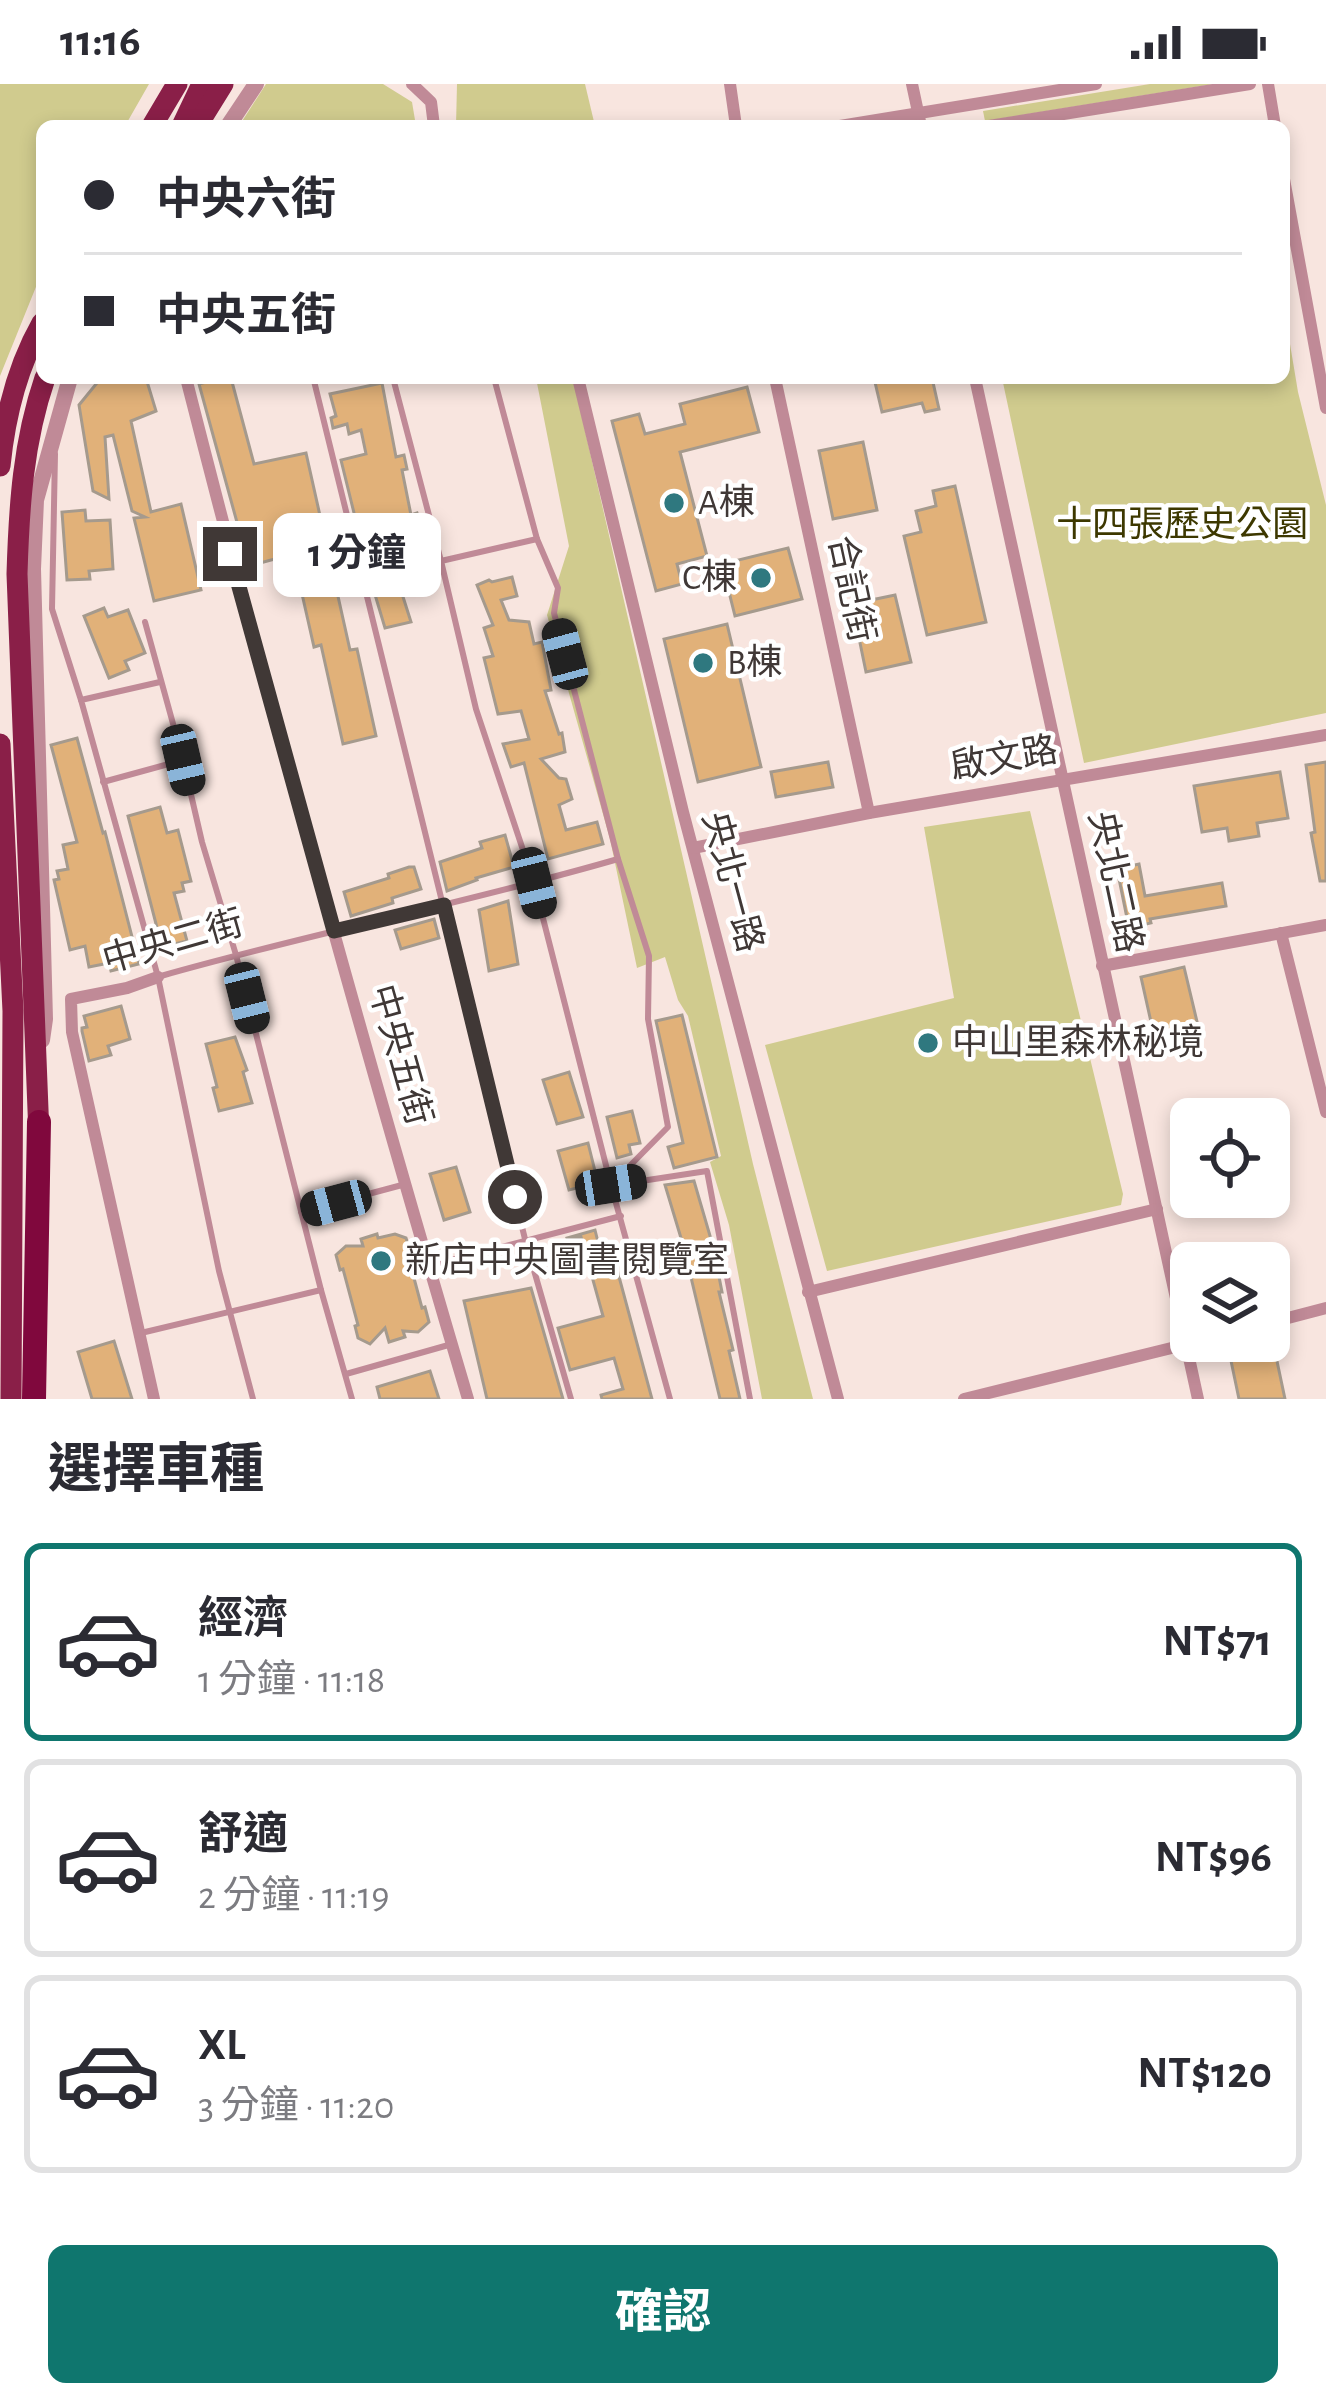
<!DOCTYPE html>
<html lang="zh-TW">
<head>
<meta charset="utf-8">
<style>
  :root { --surface:#fff; --page:#f2f2f3; --text:#2b2b33; --muted:#7c7c81; --line:#e1e1e2; --accent:#0f766e }
  body { margin:0; font-family:"Alegreya Sans","Noto Sans TC",sans-serif; background:var(--page); color:var(--text); height:100vh; display:flex; flex-direction:column; font-size:45px; white-space:nowrap }
  * { box-sizing:border-box; margin:0 }
  p { font-size:39px; color:var(--muted) }
  .icon { flex:none; width:66px; height:66px; fill:none; stroke:currentColor; stroke-width:2; stroke-linecap:round; stroke-linejoin:round }
  .map { position:relative; height:1315px; overflow:hidden }
  .details { display:flex; flex-direction:column; background:var(--surface); flex:1 }
  .details>* { flex:none }
  .banner { position:absolute; left:36px; top:36px; width:1254px; height:264px; border-radius:18px; box-shadow:0 6px 18px #0003; display:grid; align-content:center; height:264px; padding:0 48px; background:var(--surface) }
  .buttons { position:absolute; left:1170px; top:1014px; display:grid; gap:24px }
  .buttons a { display:grid; place-items:center; width:120px; height:120px; border-radius:18px; background:var(--surface); box-shadow:0 6px 18px #0003; font-size:60px }
  .end { position:absolute; width:54px; height:54px; margin:-27px; border:15px solid #403836; background:#fff; box-shadow:0 0 0 6px #fff }
  .from { border-radius:50% }
  .bubble { position:absolute; height:84px; border-radius:18px; background:var(--surface); box-shadow:0 6px 18px #0003; font-size:39px; font-weight:700; line-height:84px; text-align:center }
  .car { position:absolute; width:36px; height:72px; margin:-36px -18px; border-radius:15px; box-shadow:0 0 9px 3px #0007; background:linear-gradient(#222 24%,#8ab4d8 0 40%,#222 0 76%,#8ab4d8 0 86%,#222 0) }
  .banner b { display:flex; align-items:center; gap:42px; height:114px; font-size:45px }
  .banner b+b { border-top:3px solid var(--line) }
  .banner i { width:30px; height:30px; background:var(--text) }
  ul { padding:0; list-style:none }
  li { display:flex; align-items:center; gap:36px; height:198px; margin:0 24px 18px; padding:0 24px; border:6px solid var(--line); border-radius:18px }
  li div { flex:1 }
  li b { display:block; font-size:45px }
  li em { font-style:normal; font-weight:700 }
  li.active { border-color:var(--accent) }
  li>.icon { width:108px; height:108px; stroke-width:1.5 }
  h2 { padding:0 48px; font-size:54px; line-height:144px }
  .action { display:flex; gap:24px; margin-top:auto; padding:24px 48px }
  .action a { flex:1; height:138px; border-radius:18px; background:var(--accent); color:#fff; font-size:48px; font-weight:700; line-height:138px; text-align:center }
  .status { display:flex; justify-content:space-between; align-items:center; height:84px; padding:0 60px; background:var(--surface); direction:ltr }
  .status svg { height:33px; fill:currentColor }
  .map>svg:first-child { display:block }
</style>
</head>
<body>
<div class="status"><b>11:16</b><svg viewBox="0 0 49 12"><path d="M0 12V9h3v3zM5 12V6h3v6zM10 12V3h3v9zM15 12V0h3v12zM26 1h20v11H26zM47 4h2v5h-2z"/></svg></div>
<div class="map">
<svg width="1326" height="1315" viewBox="0 0 1326 1315">
  <rect width="100%" height="100%" fill="#f8e5df"/>
  <g fill="#d0cb8e">
    <polygon points="0,0 149,0 125,42 42,42 42,188 0,292"/>
    <polygon points="266,0 383,0 412,18 416,42 239,42"/>
    <polygon points="457,0 585,0 595,42 456,42"/>
    <polygon points="1150,0 1214,0 985,37 983,27"/>
    <polygon points="1284,224 1298,308 1326,421 1326,629 1084,679 1002,294 1284,294"/>
    <polygon points="536,294 573,294 753,1080 813,1315 762,1315 729,1141 710,1078 721,1072 688,932 678,916 665,873 637,884 610,755 547,531 569,462"/>
    <polygon points="1030,727 1123,1110 1121,1121 827,1187 765,961 954,914 924,743"/>
  </g>
  <g fill="#e1b179" stroke="#a59a8d" stroke-width="3">
    <polygon points="101,294 146,294 156,327 131,337 151,428 181,420 201,506 154,517 134,434 145,433 132,427 113,351 105,353 109,415 93,407 79,321"/>
    <polygon points="220,294 231,294 254,380 306,369 350,566 357,565 376,652 343,660 321,561 314,563 293,470 249,482 199,300"/>
    <polygon points="874,294 932,294 939,325 925,328 922,319 882,328"/>
    <polygon points="382,299 396,373 404,371 407,385 402,386 411,431 417,429 421,442 424,441 430,464 398,475 399,480 394,483 369,490 341,376 366,370 361,346 349,350 347,340 333,344 331,334 336,332 330,310"/>
    <polygon points="747,303 759,348 680,368 707,472 677,480 682,500 656,507 612,337 639,330 645,350 685,340 680,320"/>
    <polygon points="863,358 877,426 833,435 819,367"/>
    <polygon points="955,402 986,538 927,551 904,452 921,448 916,427 936,422 933,407"/>
    <polygon points="85,426 86,437 110,436 113,485 89,487 90,495 67,496 62,428"/>
    <polygon points="788,464 802,515 735,532 722,480"/>
    <polygon points="512,493 517,512 501,516 509,536 529,538 534,560 542,558 551,606 545,607 559,650 562,649 565,668 541,675 559,694 566,695 572,715 559,721 566,746 597,738 603,760 548,775 524,679 511,683 503,660 529,655 521,627 498,630 484,574 493,572 484,544 493,541 477,501 489,496 492,498"/>
    <polygon points="398,497 411,538 385,544 373,504"/>
    <polygon points="895,511 911,578 866,588 852,520"/>
    <polygon points="104,524 108,533 128,526 145,569 125,577 129,586 109,594 84,532"/>
    <polygon points="727,540 761,683 698,698 664,555"/>
    <polygon points="77,654 103,749 105,748 139,880 111,887 109,879 89,883 85,862 70,866 54,796 59,795 57,787 68,785 63,761 77,758 51,661"/>
    <polygon points="828,678 833,703 776,713 771,688"/>
    <polygon points="1326,678 1326,797 1320,797 1311,749 1315,748 1306,681"/>
    <polygon points="1280,688 1288,734 1257,739 1259,752 1229,757 1227,744 1202,748 1194,702"/>
    <polygon points="160,723 167,749 178,746 191,797 182,799 184,807 174,809 187,857 162,863 128,732"/>
    <polygon points="505,751 514,783 476,794 477,796 447,807 440,778 482,764 480,758"/>
    <polygon points="1139,780 1145,812 1222,799 1226,822 1150,835 1151,839 1129,844 1117,785"/>
    <polygon points="409,783 414,783 421,805 392,814 393,819 351,832 344,808 389,794 388,790"/>
    <polygon points="508,817 518,880 489,887 479,826"/>
    <polygon points="434,835 439,854 401,865 395,846"/>
    <polygon points="1184,883 1199,946 1155,956 1141,893"/>
    <polygon points="121,922 130,955 108,962 111,971 89,977 82,947 82,944 87,943 84,932"/>
    <polygon points="682,931 717,1073 674,1084 668,1063 683,1059 656,937"/>
    <polygon points="235,953 247,986 243,988 252,1019 219,1027 213,1004 217,1003 206,960"/>
    <polygon points="569,988 583,1033 557,1040 543,996"/>
    <polygon points="632,1027 640,1059 629,1061 631,1070 617,1074 607,1033"/>
    <polygon points="588,1059 595,1087 590,1089 593,1100 569,1106 558,1067"/>
    <polygon points="456,1083 470,1128 444,1136 430,1090"/>
    <polygon points="694,1097 713,1162 722,1208 719,1208 733,1266 729,1267 740,1315 720,1315 684,1164 665,1101"/>
    <polygon points="595,1146 600,1166 611,1163 652,1315 602,1315 601,1311 623,1305 614,1274 570,1286 558,1244 603,1232 581,1153 568,1157 567,1154"/>
    <polygon points="377,1150 378,1154 395,1150 406,1154 410,1167 407,1168 422,1224 425,1223 429,1238 418,1248 403,1247 405,1253 389,1258 385,1244 370,1260 358,1254 355,1242 358,1241 343,1185 340,1186 336,1171 346,1162 363,1162 361,1155"/>
    <polygon points="531,1204 563,1315 487,1315 464,1217"/>
    <polygon points="114,1257 132,1315 92,1315 78,1268"/>
    <polygon points="1274,1263 1285,1315 1239,1315 1230,1272"/>
    <polygon points="430,1287 439,1315 380,1315 377,1303"/>
  </g>
  <g fill="none" stroke-linecap="round" stroke-linejoin="round">
    <g stroke="#c08a97" stroke-width="6">
      <polyline points="330,294 314,297 525,1155 571,1315"/>
      <polyline points="393,294 441,477 476,625 534,799 611,1101 670,1315"/>
      <polyline points="494,294 537,455 558,504 554,529 618,775 649,872 648,935 668,1043 611,1101"/>
      <polyline points="55,370 52,525 81,616"/>
      <polyline points="363,499 441,477 537,455"/>
      <polyline points="145,538 183,676 202,758 236,871 321,1206 352,1315"/>
      <polyline points="160,598 81,616 158,893 219,1187 253,1315"/>
      <polyline points="103,698 183,676"/>
      <path d="M161 892C312 849 467 819 618 775"/>
      <polyline points="615,1101 707,1087 750,1315"/>
      <polyline points="301,1128 402,1101"/>
      <polyline points="432,1181 621,1132"/>
      <polyline points="141,1249 321,1206"/>
      <polyline points="346,1290 452,1260"/>
    </g>
    <g stroke="#c08a97" stroke-width="12">
      <polyline points="412,0 431,18 434,42"/>
      <polyline points="730,0 736,42"/>
      <polyline points="912,0 921,42"/>
      <polyline points="1268,0 1275,42"/>
      <polyline points="840,42 1096,0"/>
      <polyline points="989,42 1250,0"/>
      <polyline points="1284,95 1326,324"/>
      <path d="M186 294C273 636 368 977 468 1315"/>
      <polyline points="578,294 683,728 838,1315"/>
      <polyline points="775,294 869,729"/>
      <polyline points="975,294 1198,1315"/>
      <polyline points="693,764 869,729 1326,651"/>
      <polyline points="1281,849 1326,1028"/>
      <polyline points="1102,882 1326,841"/>
      <polyline points="808,1208 1157,1125"/>
      <polyline points="1269,1239 1326,1224"/>
      <polyline points="154,1315 72,948 71,915 127,904 158,893"/>
      <polyline points="964,1315 1200,1257"/>
    </g>
    <g stroke="#c08a97" stroke-width="16">
      <polyline points="228,42 256,0"/>
      <polyline points="42,956 45,935 33,485 36,416 70,294"/>
    </g>
    <g stroke="#8a1f48" stroke-width="21">
      <polyline points="152,42 177,0"/>
      <polyline points="182,42 202,0"/>
      <polyline points="197,42 223,0"/>
      <path d="M0 382C5 332 17 283 42 239"/>
      <polyline points="0,660 13,927 11,1315"/>
      <path d="M39 1051 17 490C19 423 23 358 45 294"/>
    </g>
    <polyline stroke="#80083d" stroke-width="24" points="34,1315 39,1038"/>
  </g>
  <g fill="none" stroke-linecap="round" stroke-linejoin="round">
    <polyline stroke="#403836" stroke-width="15" points="230,470 334,847 444,821 515,1113"/>
  </g>
  <g fill="#2f787f" stroke="#fff" stroke-width="4.5">
    <circle cx="674" cy="419" r="12"/>
    <circle cx="761" cy="494" r="12"/>
    <circle cx="703" cy="579" r="12"/>
    <circle cx="928" cy="959" r="12"/>
    <circle cx="381" cy="1177" r="12"/>
  </g>
  <g text-anchor="middle" dominant-baseline="central" stroke-width="9" stroke-linejoin="round" paint-order="stroke">
    <g font-size="36" fill="#403836" stroke="#fff" text-anchor="start">
      <text x="698" y="419">A棟</text>
      <text x="737" y="494" text-anchor="end">C棟</text>
      <text x="727" y="579">B棟</text>
      <text x="952" y="959">中山里森林秘境</text>
      <text x="405" y="1177">新店中央圖書閱覽室</text>
    </g>
    <g font-size="36" fill="#3d3800" stroke="#fff">
      <text x="1182" y="441">十四張歷史公園</text>
    </g>
    <g font-size="36" fill="#403836" stroke="#fff">
      <text transform="translate(851 505) rotate(78)">合記街</text>
      <text transform="translate(1004 675) rotate(-10)">啟文路</text>
      <text transform="translate(732 798) rotate(75)">央北一路</text>
      <text transform="translate(1115 798) rotate(78)">央北二路</text>
      <text transform="translate(173 858) rotate(-16)">中央二街</text>
      <text transform="translate(400 971) rotate(74)">中央五街</text>
    </g>
  </g>
</svg>
<div class="buttons">
<a><svg class="icon" aria-label="locate" viewBox="0 0 24 24"><circle cx="12" cy="12" r="6"/><path d="M12 2v4M12 18v4M2 12h4M18 12h4"/></svg></a>
<a><svg class="icon" aria-label="layers" viewBox="0 0 24 24"><path d="M12 4l9 5-9 5-9-5zM3 14l9 5 9-5"/></svg></a>
</div>
<i class="end from" style="left:515px;top:1113px"></i>
<i class="end" style="left:230px;top:470px"></i>
<div class="bubble" style="left:273px;top:429px;width:168px">1 分鐘</div>
<i class="car" style="left:565px;top:570px;rotate:345deg"></i>
<i class="car" style="left:183px;top:676px;rotate:167deg"></i>
<i class="car" style="left:534px;top:799px;rotate:166deg"></i>
<i class="car" style="left:247px;top:914px;rotate:166deg"></i>
<i class="car" style="left:611px;top:1101px;rotate:81deg"></i>
<i class="car" style="left:336px;top:1119px;rotate:255deg"></i>
<div class="banner">
<b><i class="from"></i>中央六街</b>
<b><i></i>中央五街</b>
</div>
</div>
<section class="details">
<h2>選擇車種</h2>
<ul>
<li class="active"><svg class="icon" aria-label="car" viewBox="0 0 24 24"><path d="M5 17H2v-5l4-1 3-4h7l3 4 3 1v5h-3M9 17h6M6 11h13"/><circle cx="7" cy="17" r="2"/><circle cx="17" cy="17" r="2"/></svg><div><b>經濟</b><p>1 分鐘 · 11:18</p></div><em>NT$71</em></li>
<li><svg class="icon" aria-label="car" viewBox="0 0 24 24"><path d="M5 17H2v-5l4-1 3-4h7l3 4 3 1v5h-3M9 17h6M6 11h13"/><circle cx="7" cy="17" r="2"/><circle cx="17" cy="17" r="2"/></svg><div><b>舒適</b><p>2 分鐘 · 11:19</p></div><em>NT$96</em></li>
<li><svg class="icon" aria-label="car" viewBox="0 0 24 24"><path d="M5 17H2v-5l4-1 3-4h7l3 4 3 1v5h-3M9 17h6M6 11h13"/><circle cx="7" cy="17" r="2"/><circle cx="17" cy="17" r="2"/></svg><div><b>XL</b><p>3 分鐘 · 11:20</p></div><em>NT$120</em></li>
</ul>
<div class="action"><a>確認</a></div>
</section>
</body>
</html>
